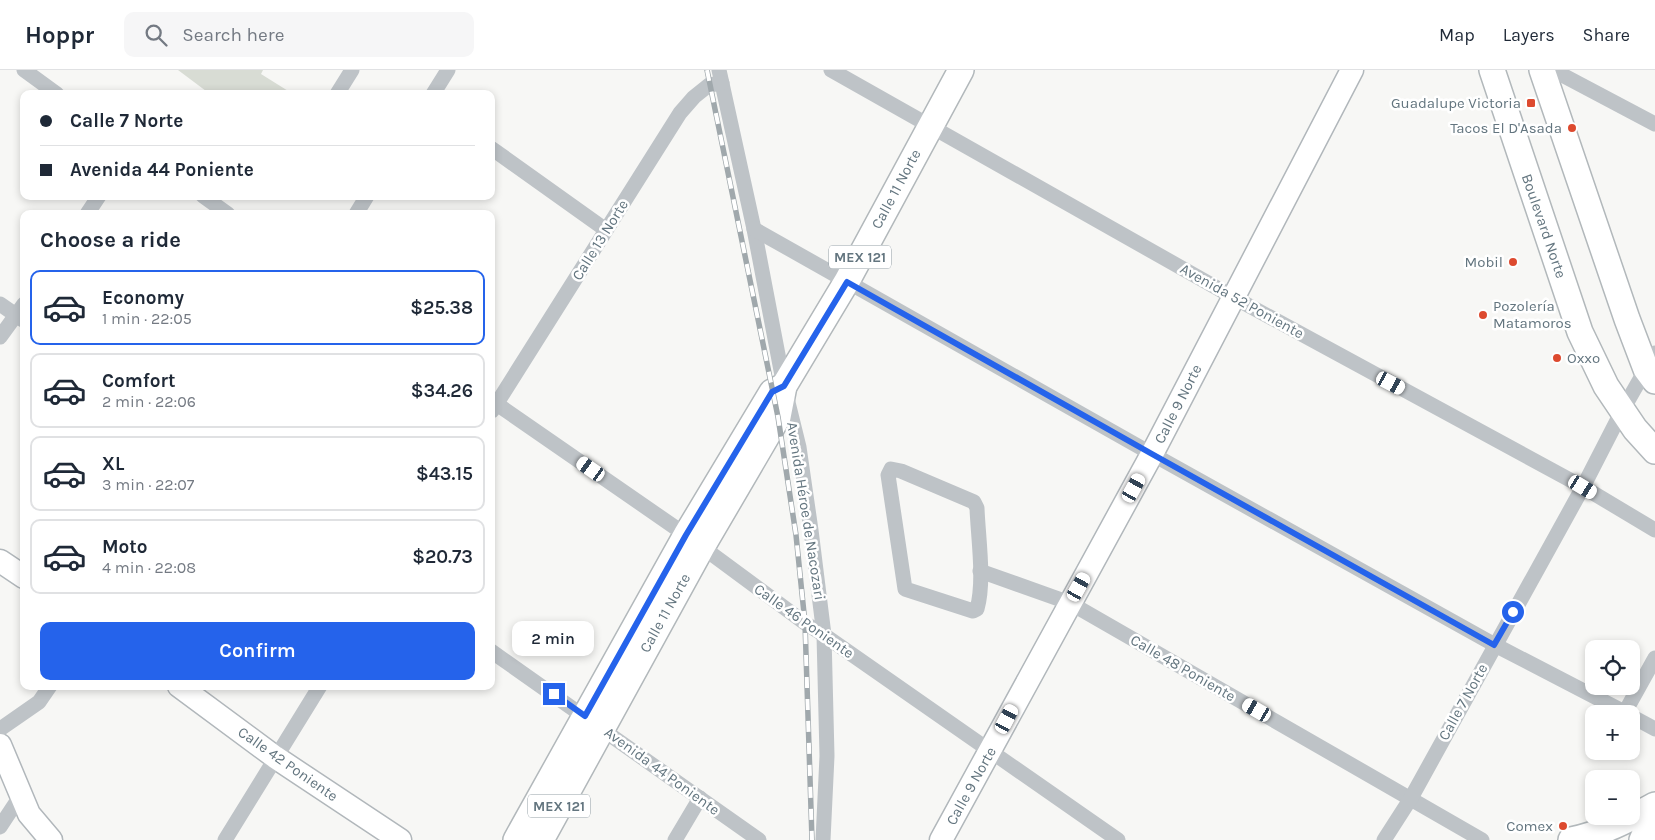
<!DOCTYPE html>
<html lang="en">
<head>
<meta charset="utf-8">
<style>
  :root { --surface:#fff; --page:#f6f6f7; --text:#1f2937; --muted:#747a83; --line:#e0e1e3; --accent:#2563eb }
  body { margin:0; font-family:Karla,sans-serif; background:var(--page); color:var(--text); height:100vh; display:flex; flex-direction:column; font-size:19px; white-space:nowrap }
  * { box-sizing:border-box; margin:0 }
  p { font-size:16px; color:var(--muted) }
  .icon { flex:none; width:28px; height:28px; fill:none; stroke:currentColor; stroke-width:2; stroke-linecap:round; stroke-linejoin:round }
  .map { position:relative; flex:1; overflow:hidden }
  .drawer { position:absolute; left:20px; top:140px; width:475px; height:480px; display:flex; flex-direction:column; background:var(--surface); border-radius:10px; box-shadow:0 2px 8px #0003 }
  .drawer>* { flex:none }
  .top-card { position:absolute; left:20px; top:20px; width:475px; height:110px; border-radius:10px; box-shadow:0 2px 8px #0003; display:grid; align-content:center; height:110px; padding:0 20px; background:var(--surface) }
  .fabs { position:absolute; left:1585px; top:570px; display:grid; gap:10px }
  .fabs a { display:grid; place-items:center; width:55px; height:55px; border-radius:10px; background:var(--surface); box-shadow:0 2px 8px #0003; font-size:25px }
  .end { position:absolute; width:22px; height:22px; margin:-11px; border:6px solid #2563eb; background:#fff; box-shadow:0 0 0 2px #fff }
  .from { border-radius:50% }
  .bubble { position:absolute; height:35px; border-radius:10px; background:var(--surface); box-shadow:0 2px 8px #0003; font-size:16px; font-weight:600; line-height:35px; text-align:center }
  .car { position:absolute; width:15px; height:30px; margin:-15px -8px; border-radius:6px; box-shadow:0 0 4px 1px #0007; background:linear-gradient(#fff 24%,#345 0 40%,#fff 0 76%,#345 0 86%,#fff 0) }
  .top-card b { display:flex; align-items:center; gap:18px; height:48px; font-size:19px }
  .top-card b+b { border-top:1px solid var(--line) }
  .top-card i { width:12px; height:12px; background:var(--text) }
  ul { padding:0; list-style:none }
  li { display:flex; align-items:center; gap:15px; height:75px; margin:0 10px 8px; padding:0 10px; border:2px solid var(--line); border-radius:10px }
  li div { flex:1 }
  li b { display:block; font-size:19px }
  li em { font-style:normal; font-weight:600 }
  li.on { border-color:var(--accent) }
  li>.icon { width:45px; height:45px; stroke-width:1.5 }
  h2 { padding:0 20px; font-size:22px; line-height:60px }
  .action { display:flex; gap:10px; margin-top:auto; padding:10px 20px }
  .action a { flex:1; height:58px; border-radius:10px; background:var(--accent); color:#fff; font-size:20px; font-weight:600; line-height:58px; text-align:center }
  header { display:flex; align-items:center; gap:30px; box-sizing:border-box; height:70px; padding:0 25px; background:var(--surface); border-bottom:1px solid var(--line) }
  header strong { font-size:24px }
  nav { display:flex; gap:28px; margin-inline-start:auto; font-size:18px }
  .search { width:350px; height:45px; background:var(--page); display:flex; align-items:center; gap:12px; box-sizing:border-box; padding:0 18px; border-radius:10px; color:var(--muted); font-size:19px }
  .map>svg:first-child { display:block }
</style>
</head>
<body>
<header>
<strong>Hoppr</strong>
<div class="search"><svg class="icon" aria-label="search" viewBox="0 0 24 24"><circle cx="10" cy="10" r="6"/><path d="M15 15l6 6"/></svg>Search here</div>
<nav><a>Map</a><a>Layers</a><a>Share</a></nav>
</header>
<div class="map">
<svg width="1655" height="770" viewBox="0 0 1655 770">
  <rect width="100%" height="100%" fill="#f7f7f5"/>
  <polygon fill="#d8dcd4" points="178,0 263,0 261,4 293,24 210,24"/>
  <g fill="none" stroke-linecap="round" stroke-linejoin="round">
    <g stroke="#b1b7bb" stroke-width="25">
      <g id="secondary">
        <polyline points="0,491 24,507"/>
        <polyline points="179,616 275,687 400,770"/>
        <polyline points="0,675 29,744 51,770"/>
        <polyline points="941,770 1152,384 1352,0"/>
      </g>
    </g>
    <g stroke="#b2b8bb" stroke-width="28">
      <g id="primary">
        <polyline points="1492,0 1580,262 1606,316 1635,359 1655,381"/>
        <polyline points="1542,0 1627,249 1646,299 1655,311"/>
        <polyline points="516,770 686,465 772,322 784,316"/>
        <polyline points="541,770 702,477 778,347 784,316 847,211 961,0"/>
        <path d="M1571 770C1601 764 1628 750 1655 735"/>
        <polyline points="1642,770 1655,741"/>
      </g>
    </g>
    <g stroke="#bec3c7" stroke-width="15">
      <polyline points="24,0 57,24"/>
      <polyline points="719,0 754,159 784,316 799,377 811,460 824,565 827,686 823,770"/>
      <polyline points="831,0 1233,227 1583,417 1655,460"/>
      <polyline points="1553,0 1655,54"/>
      <polyline points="337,24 352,0"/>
      <polyline points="433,24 448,0"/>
      <polyline points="491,78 606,160"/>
      <polyline points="203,126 228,144"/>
      <polyline points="87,144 99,126"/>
      <polyline points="356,144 367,126"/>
      <polyline points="754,159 1152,384 1495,575 1628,644"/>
      <polyline points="0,234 23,250"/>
      <polyline points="0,267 24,234"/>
      <polyline points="491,330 686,465 805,553 824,565 1118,770"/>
      <polyline points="492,341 680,43 694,27 709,15 722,13"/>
      <path d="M891 399 901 401 974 432 977 438C978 467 985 511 977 539L973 541 905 519 888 405Z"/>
      <polyline points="980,501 1070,533 1482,770"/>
      <polyline points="491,581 759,770"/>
      <polyline points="1625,642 1655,588"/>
      <polyline points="1631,646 1655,659"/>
      <polyline points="0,659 39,632 50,616"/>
      <polyline points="0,757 21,725"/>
      <polyline points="225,770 320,616"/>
      <polyline points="675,770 700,728"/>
      <polyline points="1384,770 1411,728 1583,417 1622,341 1655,283"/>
    </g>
    <use href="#secondary" stroke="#fff" stroke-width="22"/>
    <use href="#primary" stroke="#fff" stroke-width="25"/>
    <g stroke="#a0a8ac" stroke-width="5.5">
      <polyline id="rail" points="707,0 778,347 796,465 805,553 812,770"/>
    </g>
    <use href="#rail" stroke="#fff" stroke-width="4" stroke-dasharray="11" stroke-linecap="butt"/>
  </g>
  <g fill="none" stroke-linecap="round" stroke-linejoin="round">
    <polyline stroke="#2563eb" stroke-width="6" points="554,624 585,646 686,465 772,322 784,316 847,212 1152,384 1494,575 1513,542"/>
  </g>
  <g fill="#dd4a2f" stroke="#fff" stroke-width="2">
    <rect x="1526" y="28" width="10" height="10" rx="2.5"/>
    <circle cx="1572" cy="58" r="5"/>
    <circle cx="1513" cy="192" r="5"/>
    <circle cx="1483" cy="245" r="5"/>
    <circle cx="1557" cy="288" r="5"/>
    <circle cx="1563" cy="756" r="5"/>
  </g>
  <g text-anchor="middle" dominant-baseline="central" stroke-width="5" stroke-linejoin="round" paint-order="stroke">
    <g fill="#fff" stroke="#929ea5" stroke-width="1">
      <rect x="829" y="175.5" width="62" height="23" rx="4"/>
      <rect x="528" y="724.5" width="62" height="23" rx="4"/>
    </g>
    <g font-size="14" font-weight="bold" fill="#63757f">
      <text x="860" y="187">MEX 121</text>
      <text x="559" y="736">MEX 121</text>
    </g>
    <g font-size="15" fill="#63757f" stroke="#fff" text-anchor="end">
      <text x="1521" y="33">Guadalupe Victoria</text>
      <text x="1562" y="58">Tacos El D'Asada</text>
      <text x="1503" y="192">Mobil</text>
      <text x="1493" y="236" text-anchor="start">Pozolería<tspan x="1493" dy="17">Matamoros</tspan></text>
      <text x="1567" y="288" text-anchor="start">Oxxo</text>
      <text x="1553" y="756">Comex</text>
    </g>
    <g font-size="15" fill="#63757f" stroke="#fff">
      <text transform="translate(896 119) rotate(-62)">Calle 11 Norte</text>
      <text transform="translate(1544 156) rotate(71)">Boulevard Norte</text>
      <text transform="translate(600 170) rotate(-58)">Calle 13 Norte</text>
      <text transform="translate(1242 231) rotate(29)">Avenida 52 Poniente</text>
      <text transform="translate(1178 334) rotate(-63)">Calle 9 Norte</text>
      <text transform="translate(806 441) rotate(81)">Avenida Héroe de Nacozari</text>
      <text transform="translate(665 543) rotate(-61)">Calle 11 Norte</text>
      <text transform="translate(804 551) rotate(35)">Calle 46 Poniente</text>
      <text transform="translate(1183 598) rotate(30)">Calle 48 Poniente</text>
      <text transform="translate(1463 632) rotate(-61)">Calle 7 Norte</text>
      <text transform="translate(288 694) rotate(35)">Calle 42 Poniente</text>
      <text transform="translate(662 701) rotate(36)">Avenida 44 Poniente</text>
      <text transform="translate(971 716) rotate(-61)">Calle 9 Norte</text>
    </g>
  </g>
</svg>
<div class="fabs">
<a><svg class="icon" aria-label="locate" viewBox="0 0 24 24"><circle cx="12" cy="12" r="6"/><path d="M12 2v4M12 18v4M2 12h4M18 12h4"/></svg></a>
<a>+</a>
<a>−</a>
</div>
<i class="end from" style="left:1513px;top:542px"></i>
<i class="end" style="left:554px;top:624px"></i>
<div class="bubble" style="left:512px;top:551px;width:82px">2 min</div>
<i class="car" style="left:1391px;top:313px;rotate:118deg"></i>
<i class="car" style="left:591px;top:399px;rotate:305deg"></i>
<i class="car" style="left:1583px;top:417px;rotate:121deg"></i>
<i class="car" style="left:1134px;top:418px;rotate:29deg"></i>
<i class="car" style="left:1079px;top:517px;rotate:29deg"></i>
<i class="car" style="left:1257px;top:640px;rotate:300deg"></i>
<i class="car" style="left:1007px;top:649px;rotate:28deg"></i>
<div class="top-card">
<b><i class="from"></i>Calle 7 Norte</b>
<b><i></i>Avenida 44 Poniente</b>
</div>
<section class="drawer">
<h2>Choose a ride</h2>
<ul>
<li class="on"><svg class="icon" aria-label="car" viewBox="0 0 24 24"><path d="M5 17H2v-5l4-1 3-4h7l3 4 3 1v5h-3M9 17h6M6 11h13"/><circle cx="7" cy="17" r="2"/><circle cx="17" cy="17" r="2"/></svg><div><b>Economy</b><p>1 min · 22:05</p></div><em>$25.38</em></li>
<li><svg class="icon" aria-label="car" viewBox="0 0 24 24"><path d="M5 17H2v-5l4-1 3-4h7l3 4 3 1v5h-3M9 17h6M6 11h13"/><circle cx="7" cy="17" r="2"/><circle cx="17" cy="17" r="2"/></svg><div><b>Comfort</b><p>2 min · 22:06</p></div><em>$34.26</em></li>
<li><svg class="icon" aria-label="car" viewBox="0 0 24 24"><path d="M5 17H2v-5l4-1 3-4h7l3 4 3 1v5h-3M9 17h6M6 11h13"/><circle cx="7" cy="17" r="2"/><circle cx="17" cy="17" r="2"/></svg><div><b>XL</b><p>3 min · 22:07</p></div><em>$43.15</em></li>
<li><svg class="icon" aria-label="car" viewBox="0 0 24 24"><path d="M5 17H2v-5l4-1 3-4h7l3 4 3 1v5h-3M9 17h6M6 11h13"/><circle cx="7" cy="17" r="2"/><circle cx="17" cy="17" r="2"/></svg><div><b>Moto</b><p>4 min · 22:08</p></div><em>$20.73</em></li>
</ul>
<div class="action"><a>Confirm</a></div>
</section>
</div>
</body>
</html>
